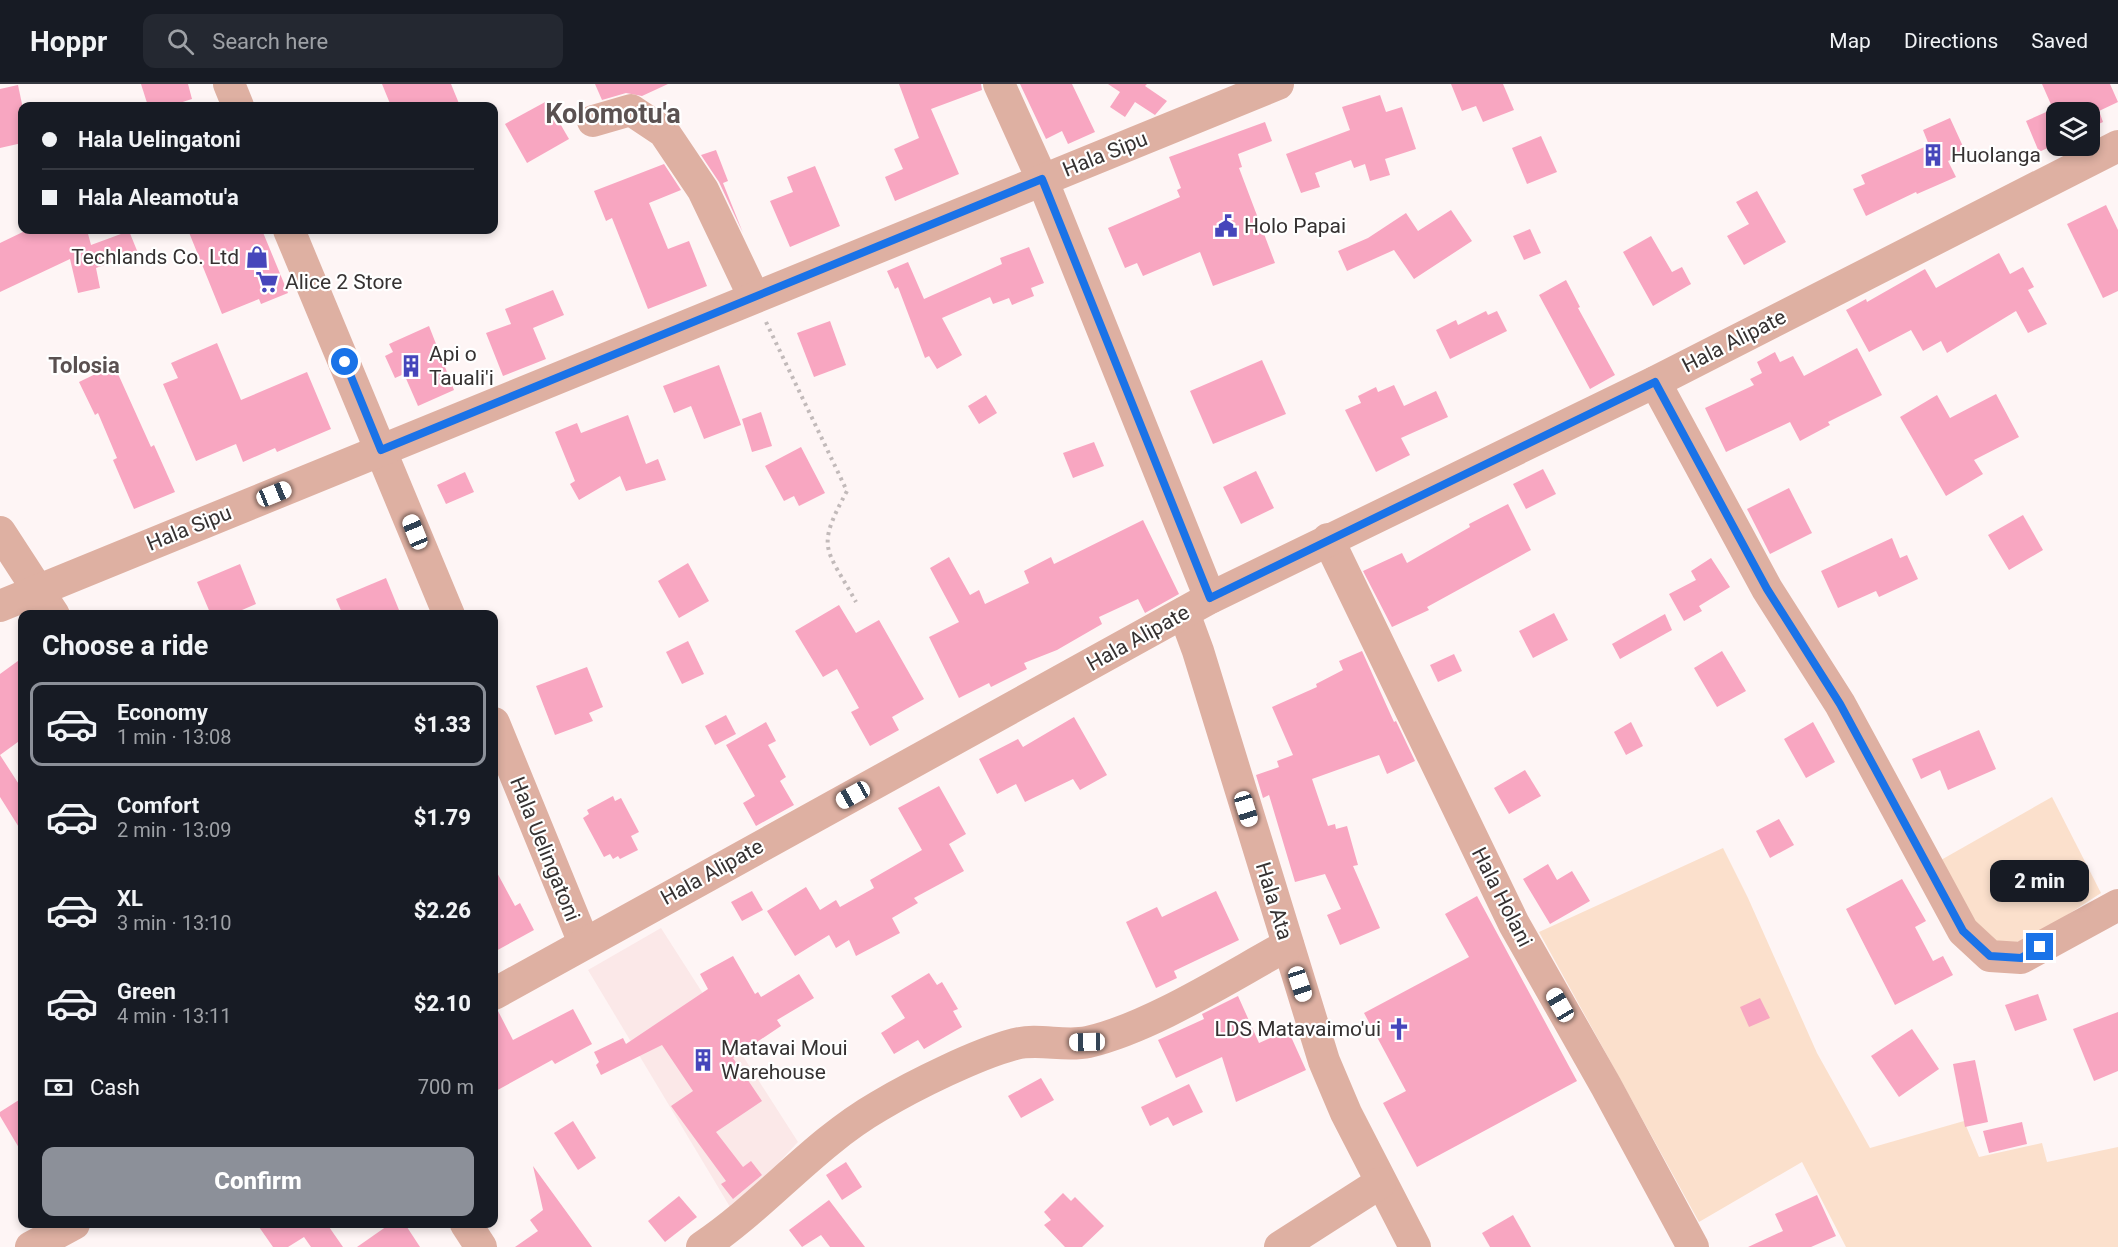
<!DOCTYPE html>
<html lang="en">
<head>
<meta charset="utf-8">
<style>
  :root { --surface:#171b24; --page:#242831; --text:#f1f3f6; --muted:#9ea1a6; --line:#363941; --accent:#8c9099 }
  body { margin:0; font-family:Roboto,sans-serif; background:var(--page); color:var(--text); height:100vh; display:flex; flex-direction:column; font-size:22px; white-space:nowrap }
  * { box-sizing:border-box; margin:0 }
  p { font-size:20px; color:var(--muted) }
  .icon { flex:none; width:33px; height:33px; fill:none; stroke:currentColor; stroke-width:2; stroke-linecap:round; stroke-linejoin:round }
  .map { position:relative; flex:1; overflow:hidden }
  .side { position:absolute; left:18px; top:526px; width:480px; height:618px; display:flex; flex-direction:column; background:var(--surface); border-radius:12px; box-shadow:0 3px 9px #0003 }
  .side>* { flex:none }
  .top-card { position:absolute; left:18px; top:18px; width:480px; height:132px; border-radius:12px; box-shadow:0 3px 9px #0003; display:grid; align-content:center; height:132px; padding:0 24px; background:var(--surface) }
  .buttons { position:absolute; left:2046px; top:18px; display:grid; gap:12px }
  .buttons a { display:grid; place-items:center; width:54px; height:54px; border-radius:12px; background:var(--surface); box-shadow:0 3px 9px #0003; font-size:30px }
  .end { position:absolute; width:27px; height:27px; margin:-14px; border:8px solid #1a73e8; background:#fff; box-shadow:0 0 0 3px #fff }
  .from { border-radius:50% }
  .bubble { position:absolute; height:42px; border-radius:12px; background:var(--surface); box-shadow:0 3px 9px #0003; font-size:20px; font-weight:800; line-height:42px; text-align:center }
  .car { position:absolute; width:18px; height:36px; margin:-18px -9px; border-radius:8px; box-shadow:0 0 4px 2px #0007; background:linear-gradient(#fff 24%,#345 0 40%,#fff 0 76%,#345 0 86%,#fff 0) }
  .top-card b { display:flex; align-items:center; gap:21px; height:57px; font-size:22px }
  .top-card b+b { border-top:2px solid var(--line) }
  .top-card i { width:15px; height:15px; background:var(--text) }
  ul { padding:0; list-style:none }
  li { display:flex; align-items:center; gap:18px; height:84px; margin:0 12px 9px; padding:0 12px; border:3px solid transparent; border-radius:12px }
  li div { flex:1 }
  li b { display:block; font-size:22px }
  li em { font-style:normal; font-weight:800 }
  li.current { border-color:var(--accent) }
  li>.icon { width:54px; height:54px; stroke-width:1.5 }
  h2 { padding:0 24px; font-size:27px; line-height:72px }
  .pay { display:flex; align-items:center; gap:15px; height:66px; padding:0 24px; font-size:22px }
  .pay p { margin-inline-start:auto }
  .primary-button { display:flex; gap:12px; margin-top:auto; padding:12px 24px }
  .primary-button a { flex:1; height:69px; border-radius:12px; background:var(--accent); color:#fff; font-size:24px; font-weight:800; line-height:69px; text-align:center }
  header { display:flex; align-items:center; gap:36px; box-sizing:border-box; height:84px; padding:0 30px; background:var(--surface); border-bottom:2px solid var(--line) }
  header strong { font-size:28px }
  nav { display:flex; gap:33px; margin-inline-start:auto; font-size:21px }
  .search { width:420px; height:54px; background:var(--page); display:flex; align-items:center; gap:15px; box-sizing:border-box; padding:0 21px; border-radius:12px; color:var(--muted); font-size:22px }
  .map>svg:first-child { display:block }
</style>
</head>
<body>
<header>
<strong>Hoppr</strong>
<div class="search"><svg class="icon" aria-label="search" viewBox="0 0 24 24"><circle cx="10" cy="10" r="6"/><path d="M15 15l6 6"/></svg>Search here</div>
<nav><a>Map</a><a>Directions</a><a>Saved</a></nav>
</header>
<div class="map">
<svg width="2118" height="1163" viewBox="0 0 2118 1163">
  <rect width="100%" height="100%" fill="#fef5f5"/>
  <polygon fill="#fbe8e8" points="661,844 798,1058 733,1128 588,886"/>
  <g fill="#fbe0cc">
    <polygon points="2052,713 2101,809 2038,850 2014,859 1989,856 1972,835 1941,776"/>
    <polygon points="1723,764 1748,814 1817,969 1870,1064 1964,1037 1979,1073 2042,1059 2047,1078 2118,1063 2118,1163 1846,1163 1802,1078 1699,1138 1539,848"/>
  </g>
  <g fill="#f8a6c1">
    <polygon points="141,0 188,0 192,15 170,22 148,22"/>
    <polygon points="382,0 451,0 460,22 391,22"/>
    <polygon points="595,0 668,0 642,12 626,9 602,16"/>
    <polygon points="899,0 981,0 982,6 931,25 959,90 895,117 885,93 903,85 894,65 919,54"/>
    <polygon points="1020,0 1072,0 1095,48 1068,60 1062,47 1046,55"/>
    <polygon points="1108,0 1147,0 1145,2 1167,17 1155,31 1135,18 1125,33 1110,23 1120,8"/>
    <polygon points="1451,0 1503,0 1514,26 1483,38 1476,22 1462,27"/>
    <polygon points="2042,0 2110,0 2118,18 2099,27 2103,38 2090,44 2090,28 2056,28 2056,60 2039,68 2026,37 2053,25"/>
    <polygon points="18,1 22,20 22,59 0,64 0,5"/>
    <polygon points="1380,11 1386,28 1402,23 1416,65 1385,75 1390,91 1370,97 1365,80 1354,84 1351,76 1315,89 1320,103 1301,109 1286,70 1350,46 1342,23"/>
    <polygon points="547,17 569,55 527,79 505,40"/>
    <polygon points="1950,34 1966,69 1948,77 1956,93 1917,110 1916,108 1866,132 1853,105 1865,100 1861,91 1929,61 1923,46"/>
    <polygon points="1265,38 1272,57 1238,70 1242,83 1239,84 1275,179 1213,202 1200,168 1143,192 1137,179 1125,184 1108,144 1180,113 1177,106 1181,104 1169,73"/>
    <polygon points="1541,52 1557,88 1527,100 1512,64"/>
    <polygon points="716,66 728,97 723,99 743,149 719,98 701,71"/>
    <polygon points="664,80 681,106 649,119 668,165 689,157 707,202 648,225 612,134 606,137 594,107"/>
    <polygon points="815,82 840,142 790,163 770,117 793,108 787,93"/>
    <polygon points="1757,107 1786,158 1744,181 1727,152 1749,140 1736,118"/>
    <polygon points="2106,121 2118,146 2118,207 2103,214 2067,140"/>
    <polygon points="1451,126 1472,157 1414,195 1394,166 1347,187 1338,167 1368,154 1406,129 1418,147"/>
    <polygon points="1530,145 1541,169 1524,176 1513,152"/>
    <polygon points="27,146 87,146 91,161 129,147 138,169 96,184 100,204 78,209 70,175 0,208 0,159"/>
    <polygon points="188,146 262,146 288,209 261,220 259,215 222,230"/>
    <polygon points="1651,152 1672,188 1682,183 1691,200 1653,222 1623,168"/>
    <polygon points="1029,163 1044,199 1031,204 1034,212 1012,221 1009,214 993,220 990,213 942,234 962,271 937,285 929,272 925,274 898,203 895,205 887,187 908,178 924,215 1002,180 1000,174"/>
    <polygon points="1999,169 2010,190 2023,183 2034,203 2028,206 2047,240 2028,249 2016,227 1947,269 1941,257 1923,267 1911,246 1869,268 1846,226 1866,215 1867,218 1925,185 1936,204"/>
    <polygon points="1566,196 1580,223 1578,224 1615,291 1590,305 1539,211"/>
    <polygon points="553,206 564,231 533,244 546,275 503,292 486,249 511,240 505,225"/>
    <polygon points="1486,227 1488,231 1497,227 1507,247 1450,275 1436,246 1456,236 1458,241"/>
    <polygon points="830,237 846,281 814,293 797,249"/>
    <polygon points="429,242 454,306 418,322 404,290 395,294 385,272 393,268 389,260"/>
    <polygon points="217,259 241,316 307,288 331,345 277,368 275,364 243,378 236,360 196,377 163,300 178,294 171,279"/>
    <polygon points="1857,264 1882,311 1828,338 1830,341 1800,357 1790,338 1726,368 1705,324 1754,301 1750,295 1762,289 1757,278 1775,268 1780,278 1793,272 1804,292"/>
    <polygon points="1262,276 1286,330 1213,360 1190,307"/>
    <polygon points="114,281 151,363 154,361 175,408 134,425 113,376 117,374 98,329 95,331 79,298"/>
    <polygon points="719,281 741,341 704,355 691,322 674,329 663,302"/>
    <polygon points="1394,301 1404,322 1436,307 1448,333 1401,354 1410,371 1376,388 1345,326 1361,319 1358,312 1376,303 1378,308"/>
    <polygon points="1996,310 2019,353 1974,376 1983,390 1946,412 1900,333 1937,311 1950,334"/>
    <polygon points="986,311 997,329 979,340 968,322"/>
    <polygon points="761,328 772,362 752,368 742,335"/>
    <polygon points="628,331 646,380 658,375 666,396 626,407 620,392 579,416 570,400 575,397 555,348 577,339 581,349"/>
    <polygon points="1094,358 1104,382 1073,394 1063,369"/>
    <polygon points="801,363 825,409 799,422 794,412 784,417 765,382"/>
    <polygon points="1543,385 1556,410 1526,425 1513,400"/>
    <polygon points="1256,387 1274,424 1241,440 1223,403"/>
    <polygon points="465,388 474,408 446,420 437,401"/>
    <polygon points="1789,404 1812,449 1770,470 1747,425"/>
    <polygon points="1508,420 1531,466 1427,523 1429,526 1392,543 1363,487 1402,469 1407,479 1470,443 1469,440"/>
    <polygon points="2023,431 2043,466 2009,486 1988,451"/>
    <polygon points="1143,436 1179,510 1145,529 1138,515 1099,533 1102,540 1057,566 1024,579 1027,585 991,603 989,599 959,614 929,553 959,538 930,484 949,473 970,511 979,506 985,520 1029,499 1024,487 1051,473 1054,480"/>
    <polygon points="1892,454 1900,474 1907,471 1918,495 1879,513 1876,507 1838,524 1821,487"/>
    <polygon points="1711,474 1730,503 1699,522 1702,527 1684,537 1669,510 1696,496 1691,487"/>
    <polygon points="688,479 709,517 679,534 658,497"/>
    <polygon points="240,480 256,520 242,526 245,531 211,531 197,498"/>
    <polygon points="386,494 401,531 343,531 336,515"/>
    <polygon points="839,521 856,549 879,536 924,615 892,633 899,646 870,662 851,628 859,624 837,585 823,593 795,547"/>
    <polygon points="1554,529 1568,556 1533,574 1519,547"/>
    <polygon points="1665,530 1672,546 1620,575 1612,560"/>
    <polygon points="688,557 704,590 682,600 666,568"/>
    <polygon points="1362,567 1394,638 1396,637 1415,677 1387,690 1379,671 1312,695 1328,742 1335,740 1336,745 1347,742 1358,781 1353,782 1380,844 1340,861 1327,831 1341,825 1325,790 1295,798 1269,711 1263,714 1256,691 1279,683 1277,677 1293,671 1272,623 1317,603 1316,600 1343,586 1339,577"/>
    <polygon points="1722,567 1746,607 1717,623 1694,584"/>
    <polygon points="1454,570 1462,587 1438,598 1430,581"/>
    <polygon points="22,574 22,655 0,671 22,705 22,748 0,713 0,590"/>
    <polygon points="587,583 603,623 589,629 593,637 555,651 536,602"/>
    <polygon points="726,631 736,650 715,661 705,642"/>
    <polygon points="1074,633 1107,691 1080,706 1073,695 1025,718 1016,700 997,710 979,675 1018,655 1023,663"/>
    <polygon points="766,638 776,657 768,661 786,693 780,697 794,721 756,742 743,719 755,712 726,661"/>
    <polygon points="1631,638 1643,662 1626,671 1614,648"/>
    <polygon points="1813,638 1835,678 1806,694 1784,655"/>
    <polygon points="1979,646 1996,685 1948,706 1940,686 1921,695 1912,675"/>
    <polygon points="1525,686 1541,712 1509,730 1494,704"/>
    <polygon points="939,702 966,750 949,760 964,787 914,814 918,819 892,834 900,849 856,872 849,856 836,864 829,851 795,872 767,827 806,803 820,826 836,816 840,823 874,804 870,796 922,766 898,724"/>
    <polygon points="613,712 615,717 621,714 639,748 631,752 638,766 620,775 618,772 613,775 610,770 604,773 583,734 589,730 587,726"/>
    <polygon points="1779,735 1794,761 1770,774 1756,747"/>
    <polygon points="1548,780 1557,796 1572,787 1590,817 1550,840 1523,795"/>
    <polygon points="494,783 515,822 520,819 534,846 494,868"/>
    <polygon points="1902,795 1926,837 1915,843 1933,877 1943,872 1953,891 1895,921 1846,825"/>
    <polygon points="752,807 763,826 742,837 731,818"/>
    <polygon points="1216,807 1239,856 1174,887 1177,894 1156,904 1126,838 1157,823 1162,833"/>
    <polygon points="1477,812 1577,997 1417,1083 1383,1019 1406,1007 1364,929 1469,873 1445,830"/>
    <polygon points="733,872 755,910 758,908 761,913 799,890 814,914 777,936 781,942 733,974 762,1017 716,1048 743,1083 751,1077 762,1091 733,1115 721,1100 726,1097 671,1022 693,1007 662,961 601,991 596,981 599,978 594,968 623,954 626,960 708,905 700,890"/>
    <polygon points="929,889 937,901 942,898 958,925 953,927 962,943 924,965 918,956 894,970 881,949 905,934 891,912"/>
    <polygon points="2038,910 2047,936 2015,947 2005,921"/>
    <polygon points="1238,912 1259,959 1288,946 1306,986 1236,1018 1222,973 1176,994 1158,956 1204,935 1202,930"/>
    <polygon points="1760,914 1770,934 1749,943 1740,923"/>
    <polygon points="573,925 592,960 555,980 552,976 494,1008 494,928 498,927 513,956"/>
    <polygon points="2118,928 2118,987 2094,997 2073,945"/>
    <polygon points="1912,945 1939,985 1899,1013 1871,972"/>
    <polygon points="1975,976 1988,1038 1965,1043 1953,980"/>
    <polygon points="1041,994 1054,1016 1021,1034 1008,1012"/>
    <polygon points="1189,1000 1203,1028 1173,1042 1168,1033 1150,1042 1141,1023"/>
    <polygon points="22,1014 22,1069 0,1032 0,1028"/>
    <polygon points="573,1037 596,1074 578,1086 554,1049"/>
    <polygon points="2022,1038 2027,1060 1989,1069 1983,1047"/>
    <polygon points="846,1078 862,1103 842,1116 826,1091"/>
    <polygon points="533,1082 592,1163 515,1163 538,1147 530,1136 543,1126"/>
    <polygon points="1063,1109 1071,1117 1075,1113 1104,1142 1082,1163 1065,1163 1044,1141 1051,1136 1044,1128"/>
    <polygon points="1817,1111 1836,1152 1811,1163 1748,1163 1783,1147 1775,1130"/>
    <polygon points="679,1112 697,1133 665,1158 648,1137"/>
    <polygon points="829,1116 865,1163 830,1163 821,1151 802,1163 789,1146"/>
    <polygon points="1513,1131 1531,1163 1490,1163 1482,1149"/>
    <polygon points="257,1140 327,1140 343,1163 311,1163 304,1153 288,1163 273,1163"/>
    <polygon points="390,1140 405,1140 420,1163 357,1163"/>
  </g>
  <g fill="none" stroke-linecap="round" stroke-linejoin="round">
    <path stroke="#c2baba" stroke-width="4" stroke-dasharray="3 4.5" stroke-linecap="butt" d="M766 238 847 407C815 466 826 463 856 518"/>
    <g stroke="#deb0a2" stroke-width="32">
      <polyline points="229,0 238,22"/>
      <polyline points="999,0 1042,95 1210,514"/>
      <polyline points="593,37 631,26 664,48 703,106 754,213"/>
      <polyline points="289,146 449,531"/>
      <polyline points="1655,298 1767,505 1840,620 1963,847 1990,872 2021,874 2118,821"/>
      <polyline points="0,448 54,531"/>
      <polyline points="1328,455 1514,840 1606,1002 1693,1163"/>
      <polyline points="0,522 1278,0"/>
      <polyline points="1184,529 1198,567 1324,977 1346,1029 1415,1163"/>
      <polyline points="494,639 584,859"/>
      <polyline points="494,910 1210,514 1655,298 2118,62"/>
      <polyline points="466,1140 481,1163"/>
      <polyline points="31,1163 74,1140"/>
      <path d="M702 1163C765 1121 813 1060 879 1022 914 1001 977 970 1015 960 1038 954 1065 963 1088 958 1152 943 1229 893 1288 861"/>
      <polyline points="1280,1163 1380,1099"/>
    </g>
  </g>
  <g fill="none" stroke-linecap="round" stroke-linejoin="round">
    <polyline stroke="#1a73e8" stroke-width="8" points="345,278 381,366 1042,95 1210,514 1655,298 1767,505 1840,620 1963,847 1990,872 2021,874 2040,863"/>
  </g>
  <defs>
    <g id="building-bare" transform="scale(1.8)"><path d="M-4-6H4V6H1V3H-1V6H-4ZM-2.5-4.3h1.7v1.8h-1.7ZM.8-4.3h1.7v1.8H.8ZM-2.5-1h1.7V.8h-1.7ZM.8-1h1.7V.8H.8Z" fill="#4646bb" stroke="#fff" stroke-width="2.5" paint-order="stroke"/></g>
    <g id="civic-bare" transform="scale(1.8)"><path d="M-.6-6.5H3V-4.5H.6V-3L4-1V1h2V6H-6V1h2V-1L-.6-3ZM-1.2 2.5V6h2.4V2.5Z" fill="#4646bb" stroke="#fff" stroke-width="2.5" paint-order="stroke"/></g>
    <g id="shop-bare" transform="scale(1.8)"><path d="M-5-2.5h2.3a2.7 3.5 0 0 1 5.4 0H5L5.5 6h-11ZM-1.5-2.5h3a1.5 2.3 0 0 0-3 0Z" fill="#4646bb" stroke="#fff" stroke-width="2.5" paint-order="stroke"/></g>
    <g id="supermarket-bare" transform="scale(1.8)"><path d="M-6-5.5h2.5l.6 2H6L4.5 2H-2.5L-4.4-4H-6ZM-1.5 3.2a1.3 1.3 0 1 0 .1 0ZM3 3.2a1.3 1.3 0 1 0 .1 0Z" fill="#4646bb" stroke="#fff" stroke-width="2.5" paint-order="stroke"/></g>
    <g id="church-bare" transform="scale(1.8)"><path d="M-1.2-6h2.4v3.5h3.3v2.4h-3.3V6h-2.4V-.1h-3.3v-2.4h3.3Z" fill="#4646bb" stroke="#fff" stroke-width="2.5" paint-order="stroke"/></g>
  </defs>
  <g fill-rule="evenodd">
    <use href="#building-bare" x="1933" y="71"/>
    <use href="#civic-bare" x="1226" y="142"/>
    <use href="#shop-bare" x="257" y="173"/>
    <use href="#supermarket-bare" x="267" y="198"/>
    <use href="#building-bare" x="411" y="282"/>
    <use href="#church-bare" x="1399" y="945"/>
    <use href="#building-bare" x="703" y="976"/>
  </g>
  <g text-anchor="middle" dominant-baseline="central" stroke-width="4.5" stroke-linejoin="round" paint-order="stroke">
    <g font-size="21" fill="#363232" stroke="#fff">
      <text transform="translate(1105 70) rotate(-22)">Hala Sipu</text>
      <text transform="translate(1734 257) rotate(-27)">Hala Alipate</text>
      <text transform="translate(189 444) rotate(-22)">Hala Sipu</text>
      <text transform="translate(1138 554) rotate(-29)">Hala Alipate</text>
      <text transform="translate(545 765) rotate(68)">Hala Uelingatoni</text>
      <text transform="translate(712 788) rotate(-29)">Hala Alipate</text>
      <text transform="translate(1502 813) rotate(63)">Hala Holani</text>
      <text transform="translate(1274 817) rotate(73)">Hala Ata</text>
    </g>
    <g font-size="21" fill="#363232" stroke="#fff" text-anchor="start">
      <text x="1951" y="71">Huolanga</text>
      <text x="1244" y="142">Holo Papai</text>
      <text x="239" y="173" text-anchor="end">Techlands Co. Ltd</text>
      <text x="285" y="198">Alice 2 Store</text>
      <text x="429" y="270">Api o<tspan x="429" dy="24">Tauali'i</tspan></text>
      <text x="1381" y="945" text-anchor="end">LDS Matavaimo'ui</text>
      <text x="721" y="964">Matavai Moui<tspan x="721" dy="24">Warehouse</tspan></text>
    </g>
    <g font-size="22" font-weight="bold" fill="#5a5151" stroke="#fff">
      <text x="84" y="281">Tolosia</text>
    </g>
    <g font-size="27" font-weight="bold" fill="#5a5151" stroke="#fff">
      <text x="613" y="30">Kolomotu'a</text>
    </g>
  </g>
</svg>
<div class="buttons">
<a><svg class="icon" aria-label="layers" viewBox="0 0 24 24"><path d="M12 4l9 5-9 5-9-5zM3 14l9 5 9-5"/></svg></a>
</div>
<i class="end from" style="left:345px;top:278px"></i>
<i class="end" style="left:2040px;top:863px"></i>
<div class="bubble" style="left:1990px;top:776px;width:99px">2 min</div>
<i class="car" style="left:274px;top:410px;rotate:68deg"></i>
<i class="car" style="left:415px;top:448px;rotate:338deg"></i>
<i class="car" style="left:853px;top:711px;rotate:241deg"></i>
<i class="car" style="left:1246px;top:725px;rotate:163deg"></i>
<i class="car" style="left:1300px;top:900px;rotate:162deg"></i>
<i class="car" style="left:1560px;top:921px;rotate:330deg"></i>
<i class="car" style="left:1087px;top:958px;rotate:269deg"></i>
<div class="top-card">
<b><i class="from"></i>Hala Uelingatoni</b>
<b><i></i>Hala Aleamotu'a</b>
</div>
<section class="side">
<h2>Choose a ride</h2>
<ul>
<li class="current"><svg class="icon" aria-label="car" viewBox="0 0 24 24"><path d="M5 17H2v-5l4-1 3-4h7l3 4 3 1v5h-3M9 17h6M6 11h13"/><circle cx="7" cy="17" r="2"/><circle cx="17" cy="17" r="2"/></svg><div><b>Economy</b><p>1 min · 13:08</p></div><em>$1.33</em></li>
<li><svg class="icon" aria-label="car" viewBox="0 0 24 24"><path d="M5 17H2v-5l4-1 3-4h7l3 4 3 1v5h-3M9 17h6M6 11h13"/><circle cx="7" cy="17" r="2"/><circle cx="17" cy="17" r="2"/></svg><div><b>Comfort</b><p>2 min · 13:09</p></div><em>$1.79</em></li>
<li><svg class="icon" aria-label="car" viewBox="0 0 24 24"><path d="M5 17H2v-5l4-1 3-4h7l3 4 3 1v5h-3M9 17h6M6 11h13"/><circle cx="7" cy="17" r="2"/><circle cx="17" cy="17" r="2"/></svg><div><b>XL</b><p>3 min · 13:10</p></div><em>$2.26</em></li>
<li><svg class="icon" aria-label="car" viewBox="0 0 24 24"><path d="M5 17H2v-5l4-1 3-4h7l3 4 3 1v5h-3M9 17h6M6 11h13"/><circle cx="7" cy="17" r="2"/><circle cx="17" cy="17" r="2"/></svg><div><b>Green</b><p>4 min · 13:11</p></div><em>$2.10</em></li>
</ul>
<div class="pay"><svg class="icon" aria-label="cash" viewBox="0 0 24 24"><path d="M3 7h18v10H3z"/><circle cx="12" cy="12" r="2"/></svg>Cash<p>700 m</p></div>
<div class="primary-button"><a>Confirm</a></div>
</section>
</div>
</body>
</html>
